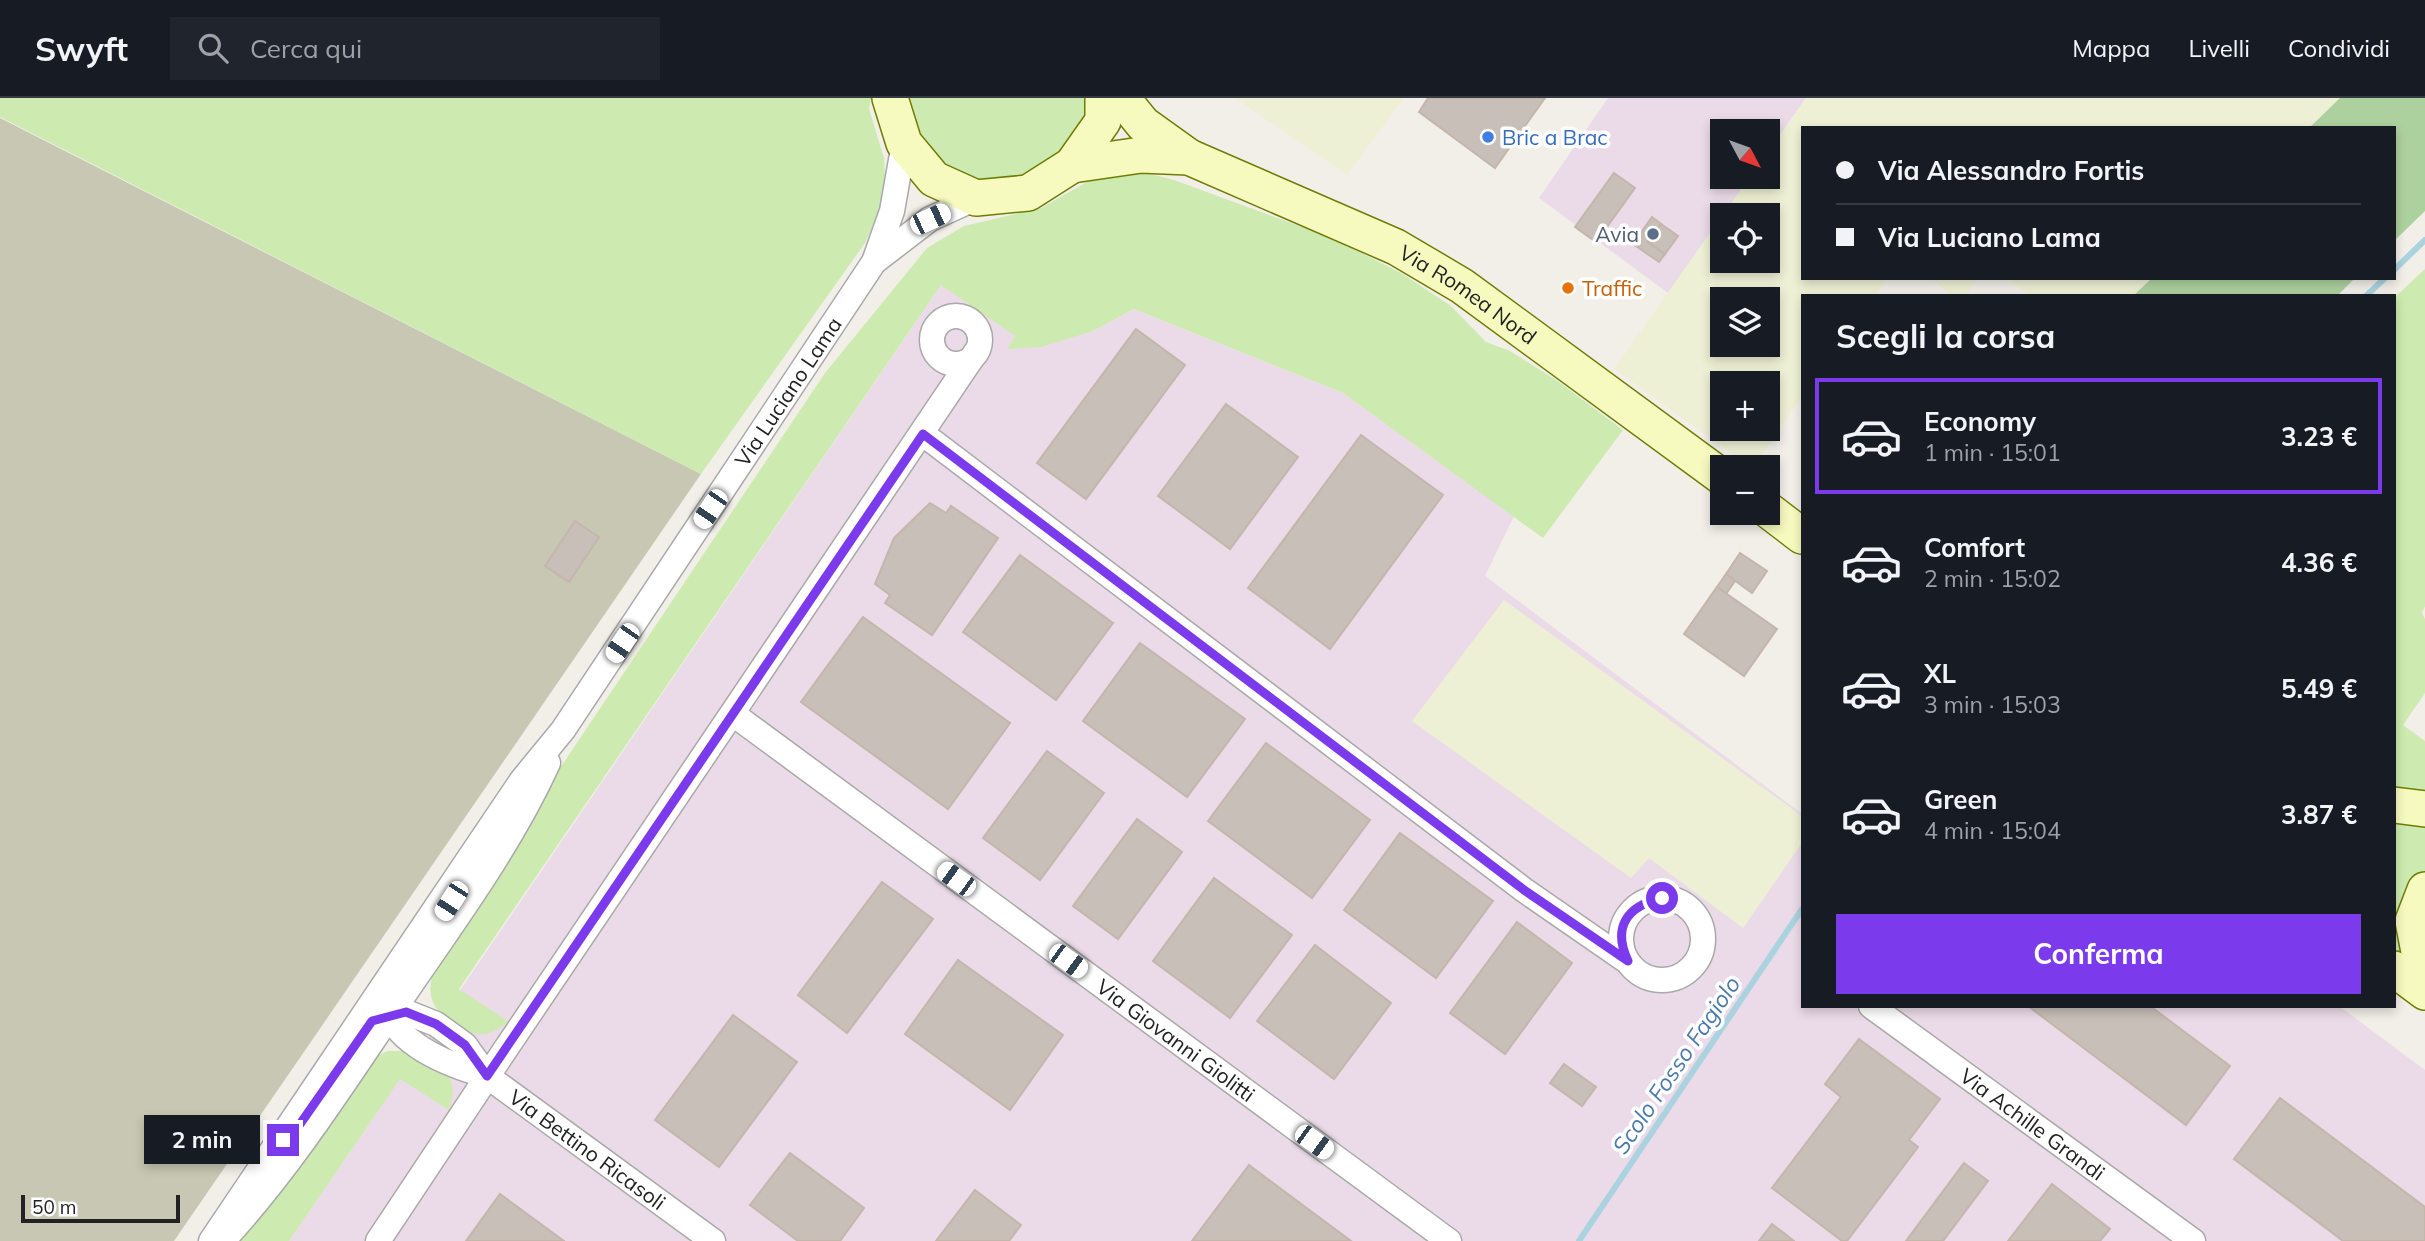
<!DOCTYPE html>
<html lang="it">
<head>
<meta charset="utf-8">
<style>
  :root { --surface:#171b24; --page:#20242c; --text:#f1f3f6; --muted:#9ea1a6; --line:#363941; --accent:#7c3aed }
  body { margin:0; font-family:Mulish,sans-serif; background:var(--page); color:var(--text); height:100vh; display:flex; flex-direction:column; font-size:26px; white-space:nowrap }
  * { box-sizing:border-box; margin:0 }
  p { font-size:23px; color:var(--muted) }
  .icon { flex:none; width:38px; height:38px; fill:none; stroke:currentColor; stroke-width:2; stroke-linecap:round; stroke-linejoin:round }
  .map { position:relative; flex:1; overflow:hidden }
  .side { position:absolute; left:1801px; top:196px; width:595px; height:714px; display:flex; flex-direction:column; background:var(--surface); border-radius:0px; box-shadow:0 4px 10px #0003 }
  .side>* { flex:none }
  .banner { position:absolute; left:1801px; top:28px; width:595px; height:154px; border-radius:0px; box-shadow:0 4px 10px #0003; display:grid; align-content:center; height:154px; padding:0 35px; background:var(--surface) }
  .needle { width:46px; rotate:131deg }
  .fabs { position:absolute; left:1710px; top:21px; display:grid; gap:14px }
  .fabs a { display:grid; place-items:center; width:70px; height:70px; border-radius:0px; background:var(--surface); box-shadow:0 4px 10px #0003; font-size:35px }
  .scale { position:absolute; left:21px; bottom:18px; width:159px; box-sizing:border-box; padding-left:7px; border:4px solid #222; border-top:0; font-size:19px; line-height:24px; white-space:nowrap; color:#222; -webkit-text-stroke:5px #fff; paint-order:stroke }
  .end { position:absolute; width:32px; height:32px; margin:-16px; border:9px solid #7c3aed; background:#fff; box-shadow:0 0 0 4px #fff }
  .from { border-radius:50% }
  .bubble { position:absolute; height:49px; border-radius:0px; background:var(--surface); box-shadow:0 4px 10px #0003; font-size:23px; font-weight:700; line-height:49px; text-align:center }
  .car { position:absolute; width:21px; height:42px; margin:-21px -10px; border-radius:9px; box-shadow:0 0 5px 2px #0007; background:linear-gradient(#fff 24%,#345 0 40%,#fff 0 76%,#345 0 86%,#fff 0) }
  .banner b { display:flex; align-items:center; gap:24px; height:66px; font-size:26px }
  .banner b+b { border-top:2px solid var(--line) }
  .banner i { width:18px; height:18px; background:var(--text) }
  ul { padding:0; list-style:none }
  li { display:flex; align-items:center; gap:21px; height:116px; margin:0 14px 10px; padding:0 21px; border:4px solid transparent; border-radius:0px }
  li div { flex:1 }
  li b { display:block; font-size:26px }
  li em { font-style:normal; font-weight:700 }
  li.current { border-color:var(--accent) }
  li>.icon { width:63px; height:63px; stroke-width:1.5 }
  h2 { padding:0 35px; font-size:32px; line-height:84px }
  .cta { display:flex; gap:14px; margin-top:auto; padding:14px 35px }
  .cta a { flex:1; height:80px; border-radius:0px; background:var(--accent); color:#fff; font-size:28px; font-weight:700; line-height:80px; text-align:center }
  header { display:flex; align-items:center; gap:42px; box-sizing:border-box; height:98px; padding:0 35px; background:var(--surface); border-bottom:2px solid var(--line) }
  header strong { font-size:33px }
  nav { display:flex; gap:38px; margin-inline-start:auto; font-size:24px }
  .search { width:490px; height:63px; background:var(--page); display:flex; align-items:center; gap:18px; box-sizing:border-box; padding:0 24px; border-radius:0px; color:var(--muted); font-size:26px }
  .map>svg:first-child { display:block }
</style>
</head>
<body>
<header>
<strong>Swyft</strong>
<div class="search"><svg class="icon" aria-label="search" viewBox="0 0 24 24"><circle cx="10" cy="10" r="6"/><path d="M15 15l6 6"/></svg>Cerca qui</div>
<nav><a>Mappa</a><a>Livelli</a><a>Condividi</a></nav>
</header>
<div class="map">
<svg width="2425" height="1143" viewBox="0 0 2425 1143">
  <rect width="100%" height="100%" fill="#f2efe9"/>
  <g fill="#ebdbe8">
    <polygon points="1608,0 1806,0 1768,54 1768,33 1722,33 1722,79 1750,79 1668,195 1539,100"/>
    <polygon points="941,187 1093,233 1134,211 1343,295 1514,418 1485,478 1802,716 1802,908 2339,908 2425,972 2425,1143 289,1143"/>
  </g>
  <polygon fill="#c7c7b4" points="0,20 701,376 174,1143 0,1143"/>
  <g fill="#eef0d5" fill-rule="evenodd">
    <polygon points="1235,0 1404,0 1347,77"/>
    <path d="M1806 0H2340L2309 30H1802V180H1887L1875 198H1802V299L1758 362 1746 366 1614 271 1722 118V163H1768V117H1723L1750 79H1768V54ZM1722 201H1768V247H1722ZM1722 285H1768V331H1722Z"/>
    <polygon points="1931,180 1978,180 1965,198 1953,198"/>
    <polygon points="2006,180 2152,180 2133,198 2030,198"/>
    <polygon points="1504,502 1802,718 1802,745 1743,830 1649,760 1631,780 1412,623"/>
  </g>
  <g fill="#cdebb0">
    <polygon points="0,0 871,0 869,11 884,60 886,100 865,145 701,376 0,19"/>
    <polygon points="906,0 1088,0 1083,25 1068,50 1020,81 991,84 962,77 938,63 918,41"/>
    <path d="M1139 73 1174 82 1332 140 1401 175 1451 208 1486 244 1510 253 1559 284 1623 332 1543 440 1343 295 1134 211 1093 233 1041 249 1007 251 1015 238 941 187 459 891 509 924C501 929 493 935 484 936 474 937 466 932 458 927 431 913 425 897 435 869L548 688 825 275 927 150 964 128 1041 110 1094 80Z"/>
    <polygon points="2425,171 2425,508 2422,515 2425,521 2425,595 2403,627 2425,643 2425,697 2394,693 2394,200"/>
    <polygon points="2394,726 2425,729 2425,773 2412,785 2409,868 2394,857"/>
    <polygon points="387,953 409,953 442,970 451,982 453,995 449,1012 400,981 289,1143 236,1143 376,959"/>
  </g>
  <g fill="#add19e">
    <polygon points="2340,0 2425,0 2425,113 2394,143 2394,30 2309,30"/>
    <polygon points="2152,180 2355,180 2337,198 2133,198"/>
  </g>
  <g fill="none" stroke-linecap="round" stroke-linejoin="round">
    <g stroke="#aad3df" stroke-width="6">
      <polyline points="2394,172 2425,142"/>
      <polyline points="2366,198 2385,180"/>
      <polyline points="1579,1143 1802,811"/>
    </g>
  </g>
  <g fill="#c7bfb8" stroke="#c4b6ab" stroke-width="2">
    <polygon points="1428,0 1545,0 1495,70 1419,14"/>
    <polygon points="1614,75 1635,90 1596,144 1575,129"/>
    <polygon points="1652,119 1661,126 1648,144 1665,156 1659,164 1633,146"/>
    <polygon points="1661,126 1678,138 1665,156 1648,144"/>
    <polygon points="1136,231 1185,267 1086,401 1037,365"/>
    <polygon points="1226,306 1298,359 1230,451 1158,398"/>
    <polygon points="1361,337 1443,397 1330,551 1248,490"/>
    <polygon points="930,405 946,415 951,408 998,440 932,537 885,505 890,497 875,486 894,440"/>
    <polygon points="575,423 599,439 569,484 545,468"/>
    <polygon points="1740,455 1767,473 1752,495 1726,476"/>
    <polygon points="1020,457 1113,525 1056,602 963,534"/>
    <polygon points="1726,476 1735,483 1726,496 1717,489"/>
    <polygon points="1717,489 1777,531 1744,578 1684,536"/>
    <polygon points="863,519 1010,625 948,711 801,604"/>
    <polygon points="1140,545 1245,621 1187,699 1083,623"/>
    <polygon points="1266,645 1370,722 1312,800 1208,723"/>
    <polygon points="1047,653 1104,695 1040,782 983,740"/>
    <polygon points="1137,721 1182,754 1118,841 1073,808"/>
    <polygon points="1400,735 1493,803 1436,880 1344,812"/>
    <polygon points="1214,780 1292,837 1230,920 1153,863"/>
    <polygon points="882,784 933,821 847,935 798,897"/>
    <polygon points="1517,824 1572,865 1505,956 1450,915"/>
    <polygon points="1315,847 1391,905 1334,981 1257,923"/>
    <polygon points="958,862 1063,937 1010,1012 905,936"/>
    <polygon points="2028,908 2150,908 2230,968 2186,1027"/>
    <polygon points="733,917 797,964 719,1069 655,1022"/>
    <polygon points="1859,941 1940,1001 1909,1042 1918,1049 1847,1143 1842,1143 1772,1090 1841,999 1825,986"/>
    <polygon points="1564,966 1596,989 1582,1008 1550,985"/>
    <polygon points="2280,1000 2425,1109 2425,1143 2343,1143 2234,1061"/>
    <polygon points="790,1055 864,1110 840,1143 798,1143 750,1107"/>
    <polygon points="1964,1065 1988,1083 1943,1143 1906,1143"/>
    <polygon points="1249,1067 1351,1143 1192,1143"/>
    <polygon points="2052,1086 2110,1131 2100,1143 2008,1143"/>
    <polygon points="975,1092 1021,1127 1009,1143 936,1143"/>
    <polygon points="500,1096 564,1143 466,1143"/>
    <polygon points="1772,1126 1794,1143 1759,1143"/>
  </g>
  <g fill="none" stroke-linecap="round" stroke-linejoin="round">
    <g stroke="#a9a9a9" stroke-width="27">
      <g id="minor">
        <polyline points="874,164 930,121 976,100"/>
        <circle cx="956" cy="242" r="24"/>
        <polyline points="923,336 1524,792 1628,864"/>
        <path id="s1" d="M733 616 1449 1143"/>
        <circle cx="1662" cy="841" r="41"/>
        <path id="s2" d="M384 905C395 947 449 967 487 978L713 1143"/>
        <path id="s3" d="M1871 908 2193 1143"/>
        <polyline points="380,921 406,914 436,926 465,947 487,978"/>
        <path d="M230 1135C294 1064 345 983 399 904 452 826 509 750 548 665"/>
        <path id="s4" d="M211 1143 522 682 563 632 874 164 892 113 904 45"/>
        <polyline points="378,1143 505,952 976,254"/>
      </g>
    </g>
    <g stroke="#707d05" stroke-width="38">
      <g id="secondary">
        <polyline points="890,0 904,45 934,81 976,100 1028,95 1072,67 1103,23 1103,0"/>
        <path id="s5" d="M1122 0 1143 26 1189 59 1396 149 1462 188 1722 379"/>
        <polyline points="1072,67 1141,57 1189,59"/>
        <polyline points="1768,412 1802,438"/>
        <polyline points="2394,707 2425,711"/>
        <polyline points="2425,792 2413,823 2420,859 2425,868"/>
        <polyline points="2394,871 2425,894"/>
      </g>
    </g>
    <use href="#minor" stroke="#fff" stroke-width="24"/>
    <use href="#secondary" stroke="#f7fabf" stroke-width="35"/>
  </g>
  <g fill="none" stroke-linecap="round" stroke-linejoin="round">
    <path stroke="#7c3aed" stroke-width="9" d="M283 1042 298 1029 372 923 406 914 436 926 465 947 487 978 923 336 1524 792 1628 863C1612 829 1627 808 1662 800"/>
  </g>
  <circle fill="#3f7fe0" stroke="#fff" stroke-width="2.5" cx="1488" cy="39" r="7"/>
  <circle fill="#5c6f8a" stroke="#fff" stroke-width="2.5" cx="1653" cy="136" r="7"/>
  <circle fill="#e8710a" stroke="#fff" stroke-width="2.5" cx="1568" cy="190" r="7"/>
  <g text-anchor="middle" dominant-baseline="central" stroke-width="7" stroke-linejoin="round" paint-order="stroke">
    <g font-size="21" fill="#366cbe" stroke="#fff" text-anchor="start">
      <text x="1502" y="39">Bric a Brac</text>
    </g>
    <g font-size="21" fill="#4e5e75" stroke="#fff" text-anchor="end">
      <text x="1639" y="136">Avia</text>
    </g>
    <g font-size="21" fill="#c56008" stroke="#fff" text-anchor="start">
      <text x="1582" y="190">Traffic</text>
    </g>
    <g font-size="21" fill="#222" stroke="#fff">
      <text stroke="none"><textPath href="#s5" startOffset="402">Via Romea Nord</textPath></text>
      <text stroke="none"><textPath href="#s4" startOffset="1027">Via Luciano Lama</textPath></text>
      <text stroke="none"><textPath href="#s1" startOffset="550">Via Giovanni Giolitti</textPath></text>
      <text stroke="none"><textPath href="#s3" startOffset="200">Via Achille Grandi</textPath></text>
      <text stroke="none"><textPath href="#s2" startOffset="256">Via Bettino Ricasoli</textPath></text>
    </g>
    <g font-size="23" font-style="italic" fill="#4a7aab" stroke="#fff">
      <text transform="translate(1676 967) rotate(-56)">Scolo Fosso Fagiolo</text>
    </g>
  </g>
</svg>
<div class="fabs">
<a><svg class="needle" viewBox="-14 -14 28 28"><path d="M0-13l5 13h-10z" fill="#e53935"/><path d="M0 13l5-13h-10z" fill="#9ea1a6"/></svg></a>
<a><svg class="icon" aria-label="locate" viewBox="0 0 24 24"><circle cx="12" cy="12" r="6"/><path d="M12 2v4M12 18v4M2 12h4M18 12h4"/></svg></a>
<a><svg class="icon" aria-label="layers" viewBox="0 0 24 24"><path d="M12 4l9 5-9 5-9-5zM3 14l9 5 9-5"/></svg></a>
<a>+</a>
<a>−</a>
</div>
<div class="scale">50 m</div>
<i class="end from" style="left:1662px;top:800px"></i>
<i class="end" style="left:283px;top:1042px"></i>
<div class="bubble" style="left:144px;top:1017px;width:116px">2 min</div>
<i class="car" style="left:930px;top:121px;rotate:65deg"></i>
<i class="car" style="left:710px;top:411px;rotate:214deg"></i>
<i class="car" style="left:622px;top:545px;rotate:214deg"></i>
<i class="car" style="left:956px;top:781px;rotate:306deg"></i>
<i class="car" style="left:451px;top:803px;rotate:213deg"></i>
<i class="car" style="left:1068px;top:863px;rotate:126deg"></i>
<i class="car" style="left:1314px;top:1044px;rotate:126deg"></i>
<div class="banner">
<b><i class="from"></i>Via Alessandro Fortis</b>
<b><i></i>Via Luciano Lama</b>
</div>
<section class="side">
<h2>Scegli la corsa</h2>
<ul>
<li class="current"><svg class="icon" aria-label="car" viewBox="0 0 24 24"><path d="M5 17H2v-5l4-1 3-4h7l3 4 3 1v5h-3M9 17h6M6 11h13"/><circle cx="7" cy="17" r="2"/><circle cx="17" cy="17" r="2"/></svg><div><b>Economy</b><p>1 min · 15:01</p></div><em>3.23 €</em></li>
<li><svg class="icon" aria-label="car" viewBox="0 0 24 24"><path d="M5 17H2v-5l4-1 3-4h7l3 4 3 1v5h-3M9 17h6M6 11h13"/><circle cx="7" cy="17" r="2"/><circle cx="17" cy="17" r="2"/></svg><div><b>Comfort</b><p>2 min · 15:02</p></div><em>4.36 €</em></li>
<li><svg class="icon" aria-label="car" viewBox="0 0 24 24"><path d="M5 17H2v-5l4-1 3-4h7l3 4 3 1v5h-3M9 17h6M6 11h13"/><circle cx="7" cy="17" r="2"/><circle cx="17" cy="17" r="2"/></svg><div><b>XL</b><p>3 min · 15:03</p></div><em>5.49 €</em></li>
<li><svg class="icon" aria-label="car" viewBox="0 0 24 24"><path d="M5 17H2v-5l4-1 3-4h7l3 4 3 1v5h-3M9 17h6M6 11h13"/><circle cx="7" cy="17" r="2"/><circle cx="17" cy="17" r="2"/></svg><div><b>Green</b><p>4 min · 15:04</p></div><em>3.87 €</em></li>
</ul>
<div class="cta"><a>Conferma</a></div>
</section>
</div>
</body>
</html>
